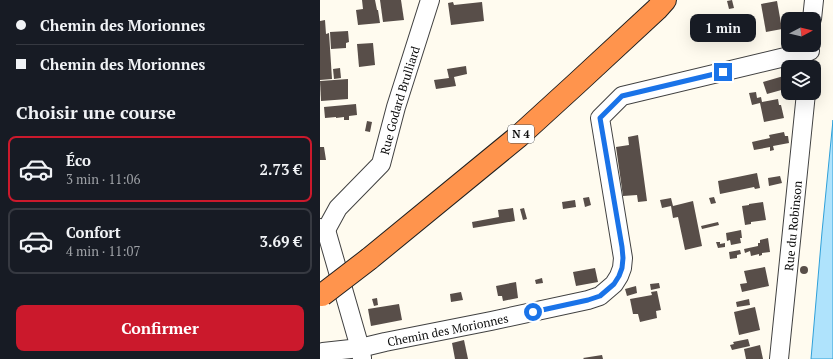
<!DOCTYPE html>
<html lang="fr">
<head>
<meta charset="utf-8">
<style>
  :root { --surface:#171b24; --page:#242831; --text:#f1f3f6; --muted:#9ea1a6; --line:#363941; --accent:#cb192c }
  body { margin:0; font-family:"PT Serif",serif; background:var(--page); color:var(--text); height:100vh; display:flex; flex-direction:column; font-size:15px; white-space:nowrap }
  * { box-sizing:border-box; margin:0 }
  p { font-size:13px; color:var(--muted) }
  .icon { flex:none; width:22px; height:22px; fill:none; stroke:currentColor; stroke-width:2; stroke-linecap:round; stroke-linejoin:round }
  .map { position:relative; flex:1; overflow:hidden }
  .drawer { display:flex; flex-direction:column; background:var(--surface); width:320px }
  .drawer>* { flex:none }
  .banner { display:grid; align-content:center; height:88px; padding:0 16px; background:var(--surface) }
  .needle { width:26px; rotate:83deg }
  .tools { position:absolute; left:461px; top:12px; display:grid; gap:8px }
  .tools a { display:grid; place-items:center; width:40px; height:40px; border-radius:8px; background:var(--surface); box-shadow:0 4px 16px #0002; font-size:20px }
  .end { position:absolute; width:18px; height:18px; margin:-9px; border:5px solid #1a73e8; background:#fff; box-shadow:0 0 0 2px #fff }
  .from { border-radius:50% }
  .bubble { position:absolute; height:28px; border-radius:8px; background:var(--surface); box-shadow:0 4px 16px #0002; font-size:13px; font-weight:700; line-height:28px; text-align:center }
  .banner b { display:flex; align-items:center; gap:14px; height:38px; font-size:15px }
  .banner b+b { border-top:1px solid var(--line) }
  .banner i { width:10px; height:10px; background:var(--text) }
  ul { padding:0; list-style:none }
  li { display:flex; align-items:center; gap:12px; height:66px; margin:0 8px 6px; padding:0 8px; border:2px solid var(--line); border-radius:8px }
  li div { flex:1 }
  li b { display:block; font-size:15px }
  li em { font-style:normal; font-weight:700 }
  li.on { border-color:var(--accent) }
  li>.icon { width:36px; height:36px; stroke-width:1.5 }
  h2 { padding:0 16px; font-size:18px; line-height:48px }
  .button { display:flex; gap:8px; margin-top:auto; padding:8px 16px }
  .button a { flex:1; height:46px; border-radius:8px; background:var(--accent); color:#fff; font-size:16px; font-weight:700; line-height:46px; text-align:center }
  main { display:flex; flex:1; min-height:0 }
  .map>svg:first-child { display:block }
</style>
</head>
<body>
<main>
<section class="drawer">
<div class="banner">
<b><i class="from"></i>Chemin des Morionnes</b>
<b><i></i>Chemin des Morionnes</b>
</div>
<h2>Choisir une course</h2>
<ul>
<li class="on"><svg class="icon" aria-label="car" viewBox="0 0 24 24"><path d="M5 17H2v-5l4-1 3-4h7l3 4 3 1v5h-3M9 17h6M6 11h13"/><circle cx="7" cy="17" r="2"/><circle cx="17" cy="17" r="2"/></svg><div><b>Éco</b><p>3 min · 11:06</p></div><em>2.73 €</em></li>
<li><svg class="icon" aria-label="car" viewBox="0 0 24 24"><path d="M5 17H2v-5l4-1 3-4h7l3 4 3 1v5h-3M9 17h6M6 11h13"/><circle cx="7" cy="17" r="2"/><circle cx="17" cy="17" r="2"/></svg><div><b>Confort</b><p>4 min · 11:07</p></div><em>3.69 €</em></li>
</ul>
<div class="button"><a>Confirmer</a></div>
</section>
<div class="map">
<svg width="513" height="359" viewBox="0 0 513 359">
  <rect width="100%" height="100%" fill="#fffbef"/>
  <polygon fill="#afe3fc" stroke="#2fa0d9" points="513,120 513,359 491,359 502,232"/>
  <g fill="#584e49">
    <polygon points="42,0 55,0 57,10 58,10 60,23 38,25 36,10 43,9"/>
    <polygon points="60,0 81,0 84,20 63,22"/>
    <polygon points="412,0 414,8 409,9 407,1"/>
    <polygon points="457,1 462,29 446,32 441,4"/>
    <polygon points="133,2 134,5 162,2 164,21 131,25 128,3"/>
    <polygon points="5,20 6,34 9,33 12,79 0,80 0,21"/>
    <polygon points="28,31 29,42 26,43 26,48 11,49 10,32"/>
    <polygon points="53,43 55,65 39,67 37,44"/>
    <polygon points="146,66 147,74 134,77 136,86 116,89 114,80 129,78 127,69"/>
    <polygon points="20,68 21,78 14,79 13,69"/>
    <polygon points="467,75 468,79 468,89 465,90 465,89 447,94 443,82"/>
    <polygon points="28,79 28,99 1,101 0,81"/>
    <polygon points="436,92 437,98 441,97 442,102 458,99 459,105 461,105 464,118 444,122 440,103 432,105 429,93"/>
    <polygon points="36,104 37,115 29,116 29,120 24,120 24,117 16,118 16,117 5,118 4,107"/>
    <polygon points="47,121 52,122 50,132 45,131"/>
    <polygon points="464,132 465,136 468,136 469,143 453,146 454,150 450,151 450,147 434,150 432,142 450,138 449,135"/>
    <polygon points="318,135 327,201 318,202 317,195 303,196 296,147 309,145 308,137"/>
    <polygon points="0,147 4,147 6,160 0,160"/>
    <polygon points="437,173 440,188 435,189 434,187 400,194 398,181"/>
    <polygon points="460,176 462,183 449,186 448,178"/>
    <polygon points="269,197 271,205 265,207 263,198"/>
    <polygon points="394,197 396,203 391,204 389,198"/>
    <polygon points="351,198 353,206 373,201 382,246 365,250 358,217 353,218 351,206 342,208 340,200"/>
    <polygon points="255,200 256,207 243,209 242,202"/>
    <polygon points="443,202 446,220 431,222 431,224 425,225 422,206 429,205 429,204"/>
    <polygon points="193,208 195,221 153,228 152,222 179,217 178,210"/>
    <polygon points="204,208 207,219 203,220 200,209"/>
    <polygon points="398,222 399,225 382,229 381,226"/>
    <polygon points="421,230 422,238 420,238 421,243 411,245 410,240 407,241 406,233"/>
    <polygon points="448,238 450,252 442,253 442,255 439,256 439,254 431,256 430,251 425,253 424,249 438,246 438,243 440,243 440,240"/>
    <polygon points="396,242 400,242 400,244 405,243 405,247 398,248"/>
    <polygon points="420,250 421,254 417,255 417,258 410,259 409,252"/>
    <circle cx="484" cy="270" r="4"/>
    <polygon points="445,267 449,286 422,292 420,284 427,283 424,271"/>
    <polygon points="275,268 278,282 256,286 253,272"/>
    <polygon points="222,278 223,283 216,284 215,280"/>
    <polygon points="196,282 198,298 183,301 182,296 178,296 176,286"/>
    <polygon points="339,283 340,288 331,290 330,284"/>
    <polygon points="316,286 317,293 307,296 305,289"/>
    <polygon points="337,291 341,310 336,311 337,318 320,322 318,314 313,314 310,299 332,295 331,292"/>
    <polygon points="141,292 143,300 131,302 130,294"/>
    <polygon points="57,298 58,305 54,306 52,299"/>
    <polygon points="429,299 430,305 417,307 416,302"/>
    <polygon points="79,304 82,320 51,326 48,309"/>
    <polygon points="435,307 440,330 419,335 414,312"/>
    <polygon points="428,339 430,346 412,350 410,345 414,344 413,342"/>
    <polygon points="144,340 148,359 135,359 132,343"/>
    <polygon points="440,345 443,359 426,359 424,349"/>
    <polygon points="282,355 283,359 264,359 263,358"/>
  </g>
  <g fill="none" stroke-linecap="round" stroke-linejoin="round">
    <g stroke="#414141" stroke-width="20">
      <g id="minor">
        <polyline points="492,19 494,0"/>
        <polyline points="0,228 6,230 40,348 42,358"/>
        <path id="s1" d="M6 230 18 208 61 164 76 107 110 0"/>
        <path id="s2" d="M0 355 3 352 40 348 65 342 171 321 268 300 280 296 294 284 299 276 302 268 303 258 280 118 302 96 490 51"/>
        <path id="s3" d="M459 359 486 93"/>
      </g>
    </g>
    <g stroke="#1f1f1f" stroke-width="24">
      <polyline id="highway" points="49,259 199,136 256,84 337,9 345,0"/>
    </g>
    <use href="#minor" stroke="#fff" stroke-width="18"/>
    <use href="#highway" stroke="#ff944d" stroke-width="22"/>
    <g stroke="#1f1f1f" stroke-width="24" stroke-linecap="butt">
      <polyline id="highway-bridge" points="2,295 49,259"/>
    </g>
    <use href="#highway-bridge" stroke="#ff944d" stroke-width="22"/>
  </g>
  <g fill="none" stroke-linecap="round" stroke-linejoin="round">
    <polyline stroke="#1a73e8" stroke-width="5" points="213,312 268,300 280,296 294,284 299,276 302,268 303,258 302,247 280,118 302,96 403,72"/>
  </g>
  <g text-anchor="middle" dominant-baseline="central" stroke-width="4" stroke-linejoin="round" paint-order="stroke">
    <rect fill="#fff" stroke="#565656" stroke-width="1" x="188" y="125" width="26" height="18" rx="3"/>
    <g font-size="11" font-weight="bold" fill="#0e0e0e">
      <text x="201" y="134">N 4</text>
    </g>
    <g font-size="12" fill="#0e0e0e" stroke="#fff">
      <text stroke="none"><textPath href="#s1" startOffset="153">Rue Godard Brulliard</textPath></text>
      <text stroke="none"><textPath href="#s3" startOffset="134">Rue du Robinson</textPath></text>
      <text stroke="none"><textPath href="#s2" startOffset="131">Chemin des Morionnes</textPath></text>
    </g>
  </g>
</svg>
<div class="tools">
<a><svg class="needle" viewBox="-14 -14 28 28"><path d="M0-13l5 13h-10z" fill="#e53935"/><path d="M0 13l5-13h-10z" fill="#9ea1a6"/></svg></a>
<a><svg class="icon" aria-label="layers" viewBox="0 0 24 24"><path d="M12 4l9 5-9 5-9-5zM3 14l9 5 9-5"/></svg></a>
</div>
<i class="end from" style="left:213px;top:312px"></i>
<i class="end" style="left:403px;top:72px"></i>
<div class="bubble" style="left:370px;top:14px;width:66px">1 min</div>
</div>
</main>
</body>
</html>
